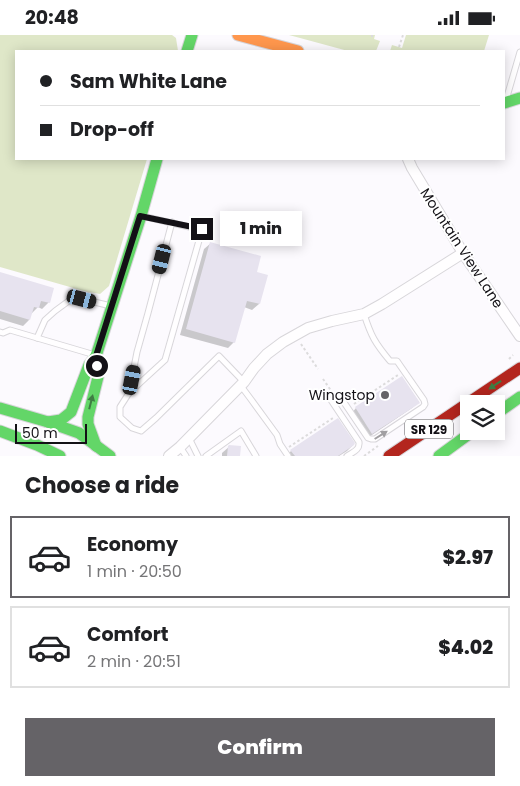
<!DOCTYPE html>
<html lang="en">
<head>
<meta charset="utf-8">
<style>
  :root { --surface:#fff; --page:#f2f2f2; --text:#202124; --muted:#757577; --line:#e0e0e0; --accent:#656367 }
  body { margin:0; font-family:Poppins,sans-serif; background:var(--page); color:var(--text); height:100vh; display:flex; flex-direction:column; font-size:19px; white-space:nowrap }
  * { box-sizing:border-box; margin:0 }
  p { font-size:16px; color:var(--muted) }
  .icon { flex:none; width:28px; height:28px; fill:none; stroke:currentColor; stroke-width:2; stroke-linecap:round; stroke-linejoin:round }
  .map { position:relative; height:421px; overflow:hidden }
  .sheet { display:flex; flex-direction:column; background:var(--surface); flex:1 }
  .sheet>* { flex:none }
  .guide { position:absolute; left:15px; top:15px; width:490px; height:110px; border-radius:0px; box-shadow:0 2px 12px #0003; display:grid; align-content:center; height:110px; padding:0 25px; background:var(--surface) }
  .tools { position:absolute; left:460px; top:360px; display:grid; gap:10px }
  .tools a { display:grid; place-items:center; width:45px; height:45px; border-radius:0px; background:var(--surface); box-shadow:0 2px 12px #0003; font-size:25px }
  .scale { position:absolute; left:15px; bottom:12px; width:72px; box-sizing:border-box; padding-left:5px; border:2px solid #131116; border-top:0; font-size:14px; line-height:18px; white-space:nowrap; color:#131116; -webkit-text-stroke:4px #fff; paint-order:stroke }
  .end { position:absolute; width:22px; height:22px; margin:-11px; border:6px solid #131116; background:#fff; box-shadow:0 0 0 2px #fff }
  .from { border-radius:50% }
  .bubble { position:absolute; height:35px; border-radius:0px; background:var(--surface); box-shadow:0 2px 12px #0003; font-size:16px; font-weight:800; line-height:35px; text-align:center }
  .car { position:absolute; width:15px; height:30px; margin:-15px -8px; border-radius:6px; box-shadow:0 0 4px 1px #0007; background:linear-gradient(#222 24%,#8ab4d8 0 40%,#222 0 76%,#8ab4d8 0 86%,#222 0) }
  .guide b { display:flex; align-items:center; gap:18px; height:48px; font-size:19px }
  .guide b+b { border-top:1px solid var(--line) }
  .guide i { width:12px; height:12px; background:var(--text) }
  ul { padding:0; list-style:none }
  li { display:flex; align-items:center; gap:15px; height:82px; margin:0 10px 8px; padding:0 15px; border:2px solid var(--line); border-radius:0px }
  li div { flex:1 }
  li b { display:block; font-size:19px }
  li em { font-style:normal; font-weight:800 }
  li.on { border-color:var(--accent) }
  li>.icon { width:45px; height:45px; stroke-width:1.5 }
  h2 { padding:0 25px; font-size:22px; line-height:60px }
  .action { display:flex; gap:10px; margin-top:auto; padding:10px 25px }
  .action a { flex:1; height:58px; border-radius:0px; background:var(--accent); color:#fff; font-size:20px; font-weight:800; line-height:58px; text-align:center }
  .status { display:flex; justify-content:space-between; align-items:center; height:35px; padding:0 25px; background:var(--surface); direction:ltr }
  .status svg { height:14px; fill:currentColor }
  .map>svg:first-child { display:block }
</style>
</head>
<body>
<div class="status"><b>20:48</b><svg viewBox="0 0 49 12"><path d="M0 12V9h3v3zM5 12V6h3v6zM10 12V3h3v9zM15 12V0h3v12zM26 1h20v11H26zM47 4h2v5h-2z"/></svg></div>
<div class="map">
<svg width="520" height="421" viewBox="0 0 520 421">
  <rect width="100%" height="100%" fill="#fcfafe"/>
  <g fill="#dfe7c8">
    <polygon points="0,0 172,0 176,3 178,16 16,16 16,124 147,124 109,251 100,259 84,256 0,232"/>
    <polygon points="289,0 375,0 374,4 380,6 376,16 348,16"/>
    <polygon points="406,0 489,0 484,16 390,16 392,10 402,13"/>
  </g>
  <g fill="#0003">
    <polygon points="211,208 255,238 266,241 259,269 252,275 244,272 234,307 228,313 180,300 204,214"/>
    <polygon points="0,238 49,267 42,274 38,272 31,279 29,285 23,291 0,284"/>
    <polygon points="402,343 419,367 412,373 366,404 350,380 356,373"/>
    <polygon points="353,410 347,416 339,421 286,421 291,416"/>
    <polygon points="230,411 238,421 222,421 222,418"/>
  </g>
  <g fill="#e7e3ef">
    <polygon points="210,207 261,221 257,237 268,240 260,269 247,266 235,308 186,294"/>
    <polygon points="0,237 54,253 50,268 41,266 39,273 34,272 30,285 0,276"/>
    <polygon points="402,341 420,368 372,399 355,372"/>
    <polygon points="338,383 355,408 354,410 338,421 295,421 290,415"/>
    <polygon points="229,410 241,411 240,421 227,421 228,411"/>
  </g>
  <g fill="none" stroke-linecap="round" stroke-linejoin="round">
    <g stroke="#d8d6da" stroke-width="7">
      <g id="lane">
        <polyline points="506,65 520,17"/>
        <polyline points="142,181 202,195 165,325 129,358 120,372 120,382 132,393 141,396 156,383 219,321 244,347"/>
        <polyline points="0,297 3,298 10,295 95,320"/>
        <polyline points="37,303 45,285 55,276 70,265 82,264 111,271"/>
        <polyline points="241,351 250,363 277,400 280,409 288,421"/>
        <polyline points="129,358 137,317 148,278 172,187"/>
        <path d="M339 360 368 403 371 404H375L423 372 425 369 424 365 397 326H390C375 308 371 301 364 279"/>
        <path d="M331 365 359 407C360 415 353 417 347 421"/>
        <polyline points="189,403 198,421"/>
        <polyline points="180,412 186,421"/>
        <polyline points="206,421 241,396 256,421"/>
      </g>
    </g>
    <g stroke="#d8d6da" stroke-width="12">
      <g id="street">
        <polyline points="408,124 412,133 463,218 520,301"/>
        <polyline points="169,421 180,412 244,347 254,333 267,319 283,307 308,293 332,286 364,279 382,269 463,218"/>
      </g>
    </g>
    <g stroke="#d8d6da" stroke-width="13">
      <g id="fast">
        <polyline points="187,16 192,0"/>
        <polyline points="504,68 520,63"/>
        <polyline points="0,373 48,387 79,398 110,421"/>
        <polyline points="496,379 520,362"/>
        <polyline points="48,387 61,385 71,377 89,330 96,321"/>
        <polyline points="0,396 37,410 60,421"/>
        <polyline points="96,411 88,389 88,382 98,342 96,321 141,181 157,124"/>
        <polyline points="439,421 473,396"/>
      </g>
    </g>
    <g stroke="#d8d6da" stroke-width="13">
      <polyline id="slow" points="238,0 298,16"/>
    </g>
    <g stroke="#d8d6da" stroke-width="13">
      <polyline id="jam" points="389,421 520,333"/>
    </g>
    <g stroke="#dcdbdc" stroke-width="2" stroke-dasharray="2.5 2.5" stroke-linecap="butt">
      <polyline points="372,2 372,0"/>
      <polyline points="399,12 403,0"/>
      <polyline points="301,309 318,334"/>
      <polyline points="509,324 513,320"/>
      <polyline points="323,344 332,357"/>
      <polyline points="354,369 398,340"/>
      <polyline points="289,412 333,383"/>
      <polyline points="364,421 378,411"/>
    </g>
    <use href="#lane" stroke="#fffeff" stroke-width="5"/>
    <use href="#street" stroke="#fffeff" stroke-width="10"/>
    <use href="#fast" stroke="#63d668" stroke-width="11"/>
    <use href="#slow" stroke="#ff974d" stroke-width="11"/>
    <use href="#jam" stroke="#b3261e" stroke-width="11"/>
  </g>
  <defs><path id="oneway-solid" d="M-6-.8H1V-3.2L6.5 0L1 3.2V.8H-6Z" transform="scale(1.25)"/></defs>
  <g fill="#3f7d43">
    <use href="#oneway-solid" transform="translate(495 350) rotate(146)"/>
    <use href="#oneway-solid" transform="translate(91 367) rotate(-76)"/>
  </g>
  <use fill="#a19fa2" href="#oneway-solid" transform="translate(381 400) rotate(-32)"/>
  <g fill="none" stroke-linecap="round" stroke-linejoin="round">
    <polyline stroke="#131116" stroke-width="6" points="97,331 96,321 140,181 202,194"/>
  </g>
  <circle fill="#656367" stroke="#fff" stroke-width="2" cx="385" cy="360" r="5"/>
  <g text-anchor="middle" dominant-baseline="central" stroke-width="4" stroke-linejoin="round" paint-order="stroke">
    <rect fill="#fff" stroke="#5a585c" stroke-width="1" x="405" y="384.5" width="48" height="19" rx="4"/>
    <g font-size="12" font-weight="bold" fill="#131116">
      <text x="429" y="394">SR 129</text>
    </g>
    <g font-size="14" fill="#131116" stroke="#fff">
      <text transform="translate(462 213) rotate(57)">Mountain View Lane</text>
    </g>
    <g font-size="14" fill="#131116" stroke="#fff" text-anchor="end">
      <text x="375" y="360">Wingstop</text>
    </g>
  </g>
</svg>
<div class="tools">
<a><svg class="icon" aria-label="layers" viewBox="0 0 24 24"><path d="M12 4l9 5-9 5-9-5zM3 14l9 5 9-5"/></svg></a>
</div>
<div class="scale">50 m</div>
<i class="end from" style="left:97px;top:331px"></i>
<i class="end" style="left:202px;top:194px"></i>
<div class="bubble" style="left:220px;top:176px;width:82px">1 min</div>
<i class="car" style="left:162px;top:224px;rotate:194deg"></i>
<i class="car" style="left:82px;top:264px;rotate:105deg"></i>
<i class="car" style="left:132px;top:345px;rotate:11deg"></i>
<div class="guide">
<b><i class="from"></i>Sam White Lane</b>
<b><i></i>Drop-off</b>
</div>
</div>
<section class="sheet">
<h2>Choose a ride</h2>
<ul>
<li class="on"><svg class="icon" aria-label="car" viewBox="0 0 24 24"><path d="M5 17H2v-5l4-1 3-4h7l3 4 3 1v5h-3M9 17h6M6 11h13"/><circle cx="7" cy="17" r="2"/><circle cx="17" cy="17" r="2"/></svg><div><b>Economy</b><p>1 min · 20:50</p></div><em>$2.97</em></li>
<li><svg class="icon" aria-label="car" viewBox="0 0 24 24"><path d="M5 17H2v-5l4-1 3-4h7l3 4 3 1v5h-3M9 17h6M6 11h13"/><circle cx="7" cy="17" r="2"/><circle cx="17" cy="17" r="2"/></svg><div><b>Comfort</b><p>2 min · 20:51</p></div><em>$4.02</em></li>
</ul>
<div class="action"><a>Confirm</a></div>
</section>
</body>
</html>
